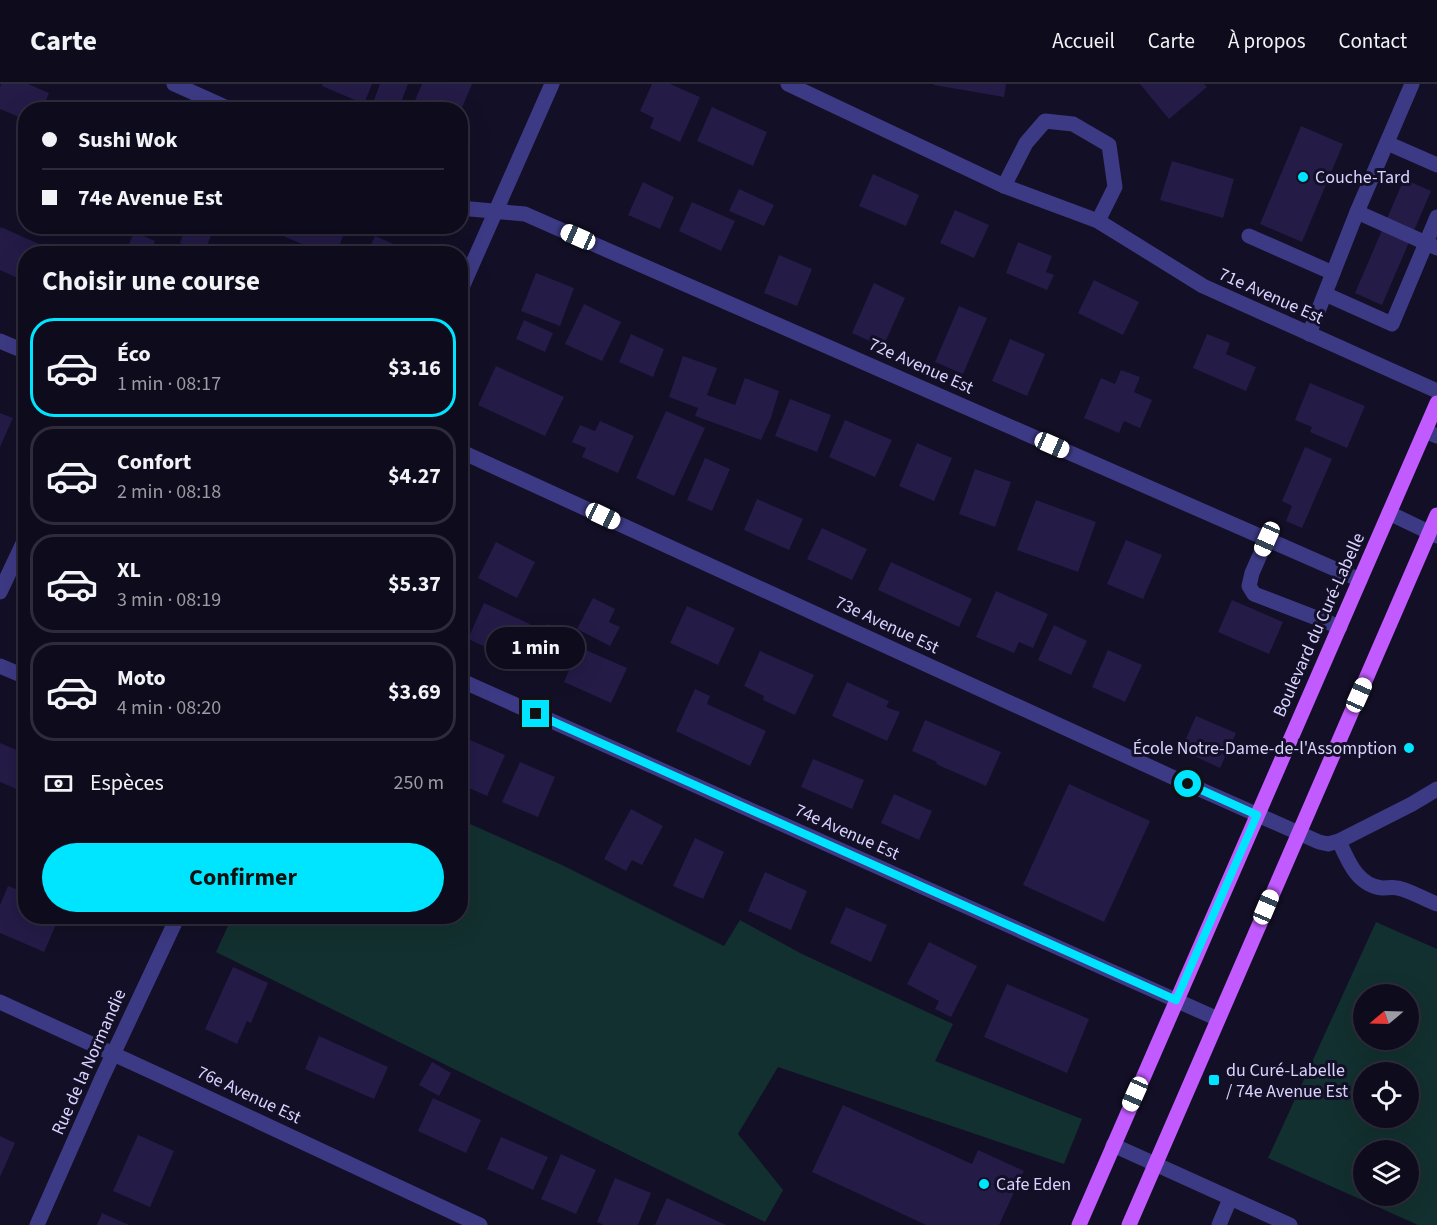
<!DOCTYPE html>
<html lang="fr">
<head>
<meta charset="utf-8">
<style>
  :root { --surface:#0e0b1c; --page:#171425; --text:#f1f3f6; --muted:#9b9ba3; --line:#2e2b3b; --accent:#00e5ff }
  body { margin:0; font-family:"Source Sans 3",sans-serif; background:var(--page); color:var(--text); height:100vh; display:flex; flex-direction:column; font-size:22px; white-space:nowrap }
  * { box-sizing:border-box; margin:0 }
  p { font-size:20px; color:var(--muted) }
  .icon { flex:none; width:33px; height:33px; fill:none; stroke:currentColor; stroke-width:2; stroke-linecap:round; stroke-linejoin:round }
  .map { position:relative; flex:1; overflow:hidden }
  .drawer { position:absolute; left:18px; top:162px; width:450px; height:678px; display:flex; flex-direction:column; background:var(--surface); border-radius:24px; box-shadow:0 6px 24px #0002,0 0 0 2px var(--line) }
  .drawer>* { flex:none }
  .banner { position:absolute; left:18px; top:18px; width:450px; height:132px; border-radius:24px; box-shadow:0 6px 24px #0002,0 0 0 2px var(--line); display:grid; align-content:center; height:132px; padding:0 24px; background:var(--surface) }
  .needle { width:39px; rotate:251deg }
  .buttons { position:absolute; left:1353px; top:900px; display:grid; gap:12px }
  .buttons a { display:grid; place-items:center; width:66px; height:66px; border-radius:50%; background:var(--surface); box-shadow:0 6px 24px #0002,0 0 0 2px var(--line); font-size:30px }
  .end { position:absolute; width:27px; height:27px; margin:-14px; border:8px solid #00e5ff; background:#111; box-shadow:0 0 0 3px #111 }
  .from { border-radius:50% }
  .bubble { position:absolute; height:42px; border-radius:21px; background:var(--surface); box-shadow:0 6px 24px #0002,0 0 0 2px var(--line); font-size:20px; font-weight:700; line-height:42px; text-align:center }
  .car { position:absolute; width:18px; height:36px; margin:-18px -9px; border-radius:8px; box-shadow:0 0 4px 2px #0007; background:linear-gradient(#fff 24%,#345 0 40%,#fff 0 76%,#345 0 86%,#fff 0) }
  .banner b { display:flex; align-items:center; gap:21px; height:57px; font-size:22px }
  .banner b+b { border-top:2px solid var(--line) }
  .banner i { width:15px; height:15px; background:var(--text) }
  ul { padding:0; list-style:none }
  li { display:flex; align-items:center; gap:18px; height:99px; margin:0 12px 9px; padding:0 12px; border:3px solid var(--line); border-radius:24px }
  li div { flex:1 }
  li b { display:block; font-size:22px }
  li em { font-style:normal; font-weight:700 }
  li.active { border-color:var(--accent) }
  li>.icon { width:54px; height:54px; stroke-width:1.5 }
  h2 { padding:0 24px; font-size:27px; line-height:72px }
  .pay { display:flex; align-items:center; gap:15px; height:66px; padding:0 24px; font-size:22px }
  .pay p { margin-inline-start:auto }
  .button { display:flex; gap:12px; margin-top:auto; padding:12px 24px }
  .button a { flex:1; height:69px; border-radius:36px; background:var(--accent); color:#111; font-size:24px; font-weight:700; line-height:69px; text-align:center }
  header { display:flex; align-items:center; gap:36px; box-sizing:border-box; height:84px; padding:0 30px; background:var(--surface); border-bottom:2px solid var(--line) }
  header strong { font-size:28px }
  nav { display:flex; gap:33px; margin-inline-start:auto; font-size:21px }
  .map>svg:first-child { display:block }
</style>
</head>
<body>
<header>
<strong>Carte</strong>
<nav><a>Accueil</a><a>Carte</a><a>À propos</a><a>Contact</a></nav>
</header>
<div class="map">
<svg width="1437" height="1141" viewBox="0 0 1437 1141">
  <rect width="100%" height="100%" fill="#130f26"/>
  <g fill="#12302f" fill-rule="evenodd">
    <polygon points="461,736 562,781 724,862 740,836 800,869 953,940 935,977 1082,1035 1064,1080 778,983 738,1050 783,1106 765,1138 216,868 232,833 460,832"/>
    <path d="M1376 838 1437 865V1141H1418L1268 1074ZM1364 910H1408V956H1364ZM1364 988H1408V1034H1364ZM1364 1066H1408V1112H1364Z"/>
  </g>
  <g fill="#241b47">
    <polygon points="1,0 28,0 49,9 42,26 26,26 26,36 0,25 0,3"/>
    <polygon points="323,0 372,0 364,20 322,2"/>
    <polygon points="380,0 408,0 398,26 376,26 371,24"/>
    <polygon points="422,0 472,0 461,26 411,26"/>
    <polygon points="652,0 670,0 700,13 680,58 650,44 654,34 640,27"/>
    <polygon points="934,0 1006,0 1004,13 934,1"/>
    <polygon points="1140,0 1204,0 1207,3 1169,35"/>
    <polygon points="712,23 767,48 753,82 697,57"/>
    <polygon points="1301,42 1343,60 1302,158 1260,140"/>
    <polygon points="1172,77 1234,95 1223,134 1160,116"/>
    <polygon points="873,90 919,111 906,142 859,122"/>
    <polygon points="1404,95 1431,107 1382,221 1355,209"/>
    <polygon points="643,98 674,113 660,145 628,131"/>
    <polygon points="739,105 774,121 764,142 729,127"/>
    <polygon points="692,118 735,137 721,167 679,147"/>
    <polygon points="955,126 989,141 974,174 940,159"/>
    <polygon points="186,142 214,142 205,168 180,159"/>
    <polygon points="274,142 347,142 336,170 325,170 272,147"/>
    <polygon points="1,143 50,165 48,170 26,170 26,198 0,186 0,145"/>
    <polygon points="134,148 155,157 150,170 125,170"/>
    <polygon points="375,152 407,166 405,170 367,170"/>
    <polygon points="1018,158 1052,172 1046,188 1054,191 1047,206 1006,189"/>
    <polygon points="779,171 812,185 797,222 764,209"/>
    <polygon points="536,189 574,204 560,242 521,227"/>
    <polygon points="1094,196 1139,218 1123,251 1078,229"/>
    <polygon points="874,199 905,214 883,263 852,249"/>
    <polygon points="584,220 621,238 602,277 565,260"/>
    <polygon points="959,222 987,234 963,290 935,278"/>
    <polygon points="524,236 553,249 545,268 516,255"/>
    <polygon points="631,250 664,265 653,293 619,278"/>
    <polygon points="1207,250 1230,259 1226,270 1256,283 1246,307 1193,284"/>
    <polygon points="1010,255 1045,270 1027,312 992,297"/>
    <polygon points="683,272 717,284 707,311 735,321 745,294 779,307 771,334 761,356 695,332 698,324 669,313"/>
    <polygon points="496,282 564,313 545,352 478,321"/>
    <polygon points="1121,286 1140,293 1134,308 1152,316 1140,344 1124,337 1119,349 1084,334 1101,294 1115,300"/>
    <polygon points="1310,299 1365,322 1347,364 1310,348 1312,343 1295,336"/>
    <polygon points="790,315 831,331 817,368 775,352"/>
    <polygon points="666,327 705,344 674,412 636,394"/>
    <polygon points="0,329 13,334 0,363"/>
    <polygon points="845,336 892,356 875,393 829,373"/>
    <polygon points="600,337 634,352 618,389 582,373 586,364 572,358 580,341 595,347"/>
    <polygon points="917,359 952,374 934,417 899,402"/>
    <polygon points="1305,363 1332,375 1302,444 1286,437 1292,422 1282,417"/>
    <polygon points="705,374 730,385 712,427 687,416"/>
    <polygon points="975,385 1011,398 995,443 959,430"/>
    <polygon points="757,415 803,435 789,466 744,446"/>
    <polygon points="1036,416 1096,438 1078,488 1017,466"/>
    <polygon points="822,444 867,465 852,496 807,475"/>
    <polygon points="1126,456 1162,471 1143,515 1107,500"/>
    <polygon points="496,458 535,478 517,514 478,494"/>
    <polygon points="891,478 972,515 959,543 878,506"/>
    <polygon points="996,507 1048,530 1033,564 1019,558 1014,569 976,553"/>
    <polygon points="593,514 615,525 609,538 620,543 610,562 577,545"/>
    <polygon points="1232,516 1283,538 1269,570 1218,548"/>
    <polygon points="484,519 530,540 514,576 468,555"/>
    <polygon points="687,522 735,544 718,581 670,559"/>
    <polygon points="548,540 569,550 556,576 536,566"/>
    <polygon points="1054,541 1087,557 1071,591 1038,576"/>
    <polygon points="579,563 627,584 611,619 564,598"/>
    <polygon points="1108,566 1142,581 1125,618 1092,603"/>
    <polygon points="760,567 814,591 795,631 763,616 764,612 744,602"/>
    <polygon points="847,598 889,617 886,623 900,628 887,657 832,632"/>
    <polygon points="695,605 710,612 707,620 766,647 750,682 676,647"/>
    <polygon points="1196,632 1236,649 1220,684 1181,666"/>
    <polygon points="925,636 1001,668 986,702 936,680 937,678 912,667"/>
    <polygon points="470,656 505,671 487,712 460,700 460,678"/>
    <polygon points="0,659 26,670 26,709 0,698"/>
    <polygon points="813,675 864,696 852,725 801,703"/>
    <polygon points="520,678 555,693 538,733 502,718"/>
    <polygon points="1069,700 1150,737 1104,838 1023,801"/>
    <polygon points="894,710 932,727 919,756 881,739"/>
    <polygon points="631,725 663,742 642,781 632,776 626,787 604,775"/>
    <polygon points="695,754 724,768 703,815 673,802"/>
    <polygon points="765,788 807,807 791,846 748,827"/>
    <polygon points="8,802 26,809 26,832 49,832 58,836 44,868 0,849 0,821"/>
    <polygon points="846,823 887,841 871,878 830,859"/>
    <polygon points="929,858 977,882 951,933 935,925 939,917 907,900"/>
    <polygon points="233,883 268,899 251,939 247,937 237,960 205,945"/>
    <polygon points="1007,900 1089,935 1067,989 984,953"/>
    <polygon points="319,952 388,983 374,1015 305,985"/>
    <polygon points="432,978 451,989 439,1012 419,1001"/>
    <polygon points="433,1014 481,1036 466,1069 418,1047"/>
    <polygon points="843,1021 972,1080 978,1066 1024,1087 999,1141 926,1141 812,1088"/>
    <polygon points="138,1051 174,1067 150,1123 113,1107"/>
    <polygon points="0,1052 15,1059 0,1093"/>
    <polygon points="501,1053 548,1073 533,1106 487,1085"/>
    <polygon points="561,1070 596,1086 576,1130 541,1115"/>
    <polygon points="615,1094 651,1109 638,1141 604,1141 597,1138"/>
    <polygon points="667,1114 726,1141 655,1141"/>
    <polygon points="102,1129 129,1141 97,1141"/>
  </g>
  <g fill="none" stroke-linecap="round" stroke-linejoin="round">
    <g stroke="#3d3a85" stroke-width="15">
      <polyline points="174,0 232,26"/>
      <polyline points="788,0 1004,102 1098,137 1203,202 1437,307"/>
      <polyline points="1387,59 1437,81"/>
      <polyline points="1004,102 1026,59 1045,37 1073,40 1109,61 1115,103 1098,137"/>
      <polyline points="460,124 525,130 534,134 1360,496"/>
      <polyline points="1357,128 1437,164"/>
      <polyline points="1249,152 1333,189"/>
      <polyline points="460,208 552,0"/>
      <polyline points="1325,210 1392,240 1437,133"/>
      <polyline points="1309,250 1357,128 1412,0"/>
      <polyline points="0,257 26,268"/>
      <polyline points="1425,347 1437,352"/>
      <polyline points="460,367 1170,692 1319,758 1328,760 1339,757 1412,720 1437,705"/>
      <polyline points="1389,429 1437,452"/>
      <polyline points="1267,455 1252,489 1249,502 1254,510 1340,543"/>
      <polyline points="0,508 26,453"/>
      <polyline points="0,582 26,593"/>
      <polyline points="460,596 1218,935"/>
      <path d="M1339 757C1348 777 1357 801 1382 804 1387 804 1392 803 1397 804 1407 805 1426 816 1437 820"/>
      <polyline points="0,918 159,991 480,1141"/>
      <polyline points="1113,1061 1290,1141"/>
      <polyline points="37,1141 101,996 178,832"/>
      <polyline points="1219,1141 1230,1115"/>
    </g>
    <g stroke="#c25bff" stroke-width="15">
      <polyline points="1079,1141 1437,319"/>
      <polyline points="1129,1141 1437,431"/>
    </g>
  </g>
  <g fill="none" stroke-linecap="round" stroke-linejoin="round">
    <polyline stroke="#00e5ff" stroke-width="8" points="536,630 1176,916 1257,731 1188,700"/>
  </g>
  <g fill="#00e5ff" stroke="#130f26" stroke-width="2">
    <circle cx="1303" cy="93" r="6"/>
    <circle cx="1409" cy="664" r="6"/>
    <rect x="1208" y="990" width="12" height="12" rx="3"/>
    <circle cx="984" cy="1100" r="6"/>
  </g>
  <g text-anchor="middle" dominant-baseline="central" stroke-width="6" stroke-linejoin="round" paint-order="stroke">
    <g font-size="18" fill="#d9d4ff" stroke="#130f26" text-anchor="start">
      <text x="1315" y="93">Couche-Tard</text>
      <text x="1397" y="664" text-anchor="end">École Notre-Dame-de-l'Assomption</text>
      <text x="1226" y="986">du Curé-Labelle<tspan x="1226" dy="21">/ 74e Avenue Est</tspan></text>
      <text x="996" y="1100">Cafe Eden</text>
    </g>
    <g font-size="18" fill="#d9d4ff" stroke="#130f26">
      <text transform="translate(1271 212) rotate(24)">71e Avenue Est</text>
      <text transform="translate(921 282) rotate(24)">72e Avenue Est</text>
      <text transform="translate(887 541) rotate(25)">73e Avenue Est</text>
      <text transform="translate(1319 541) rotate(-66)">Boulevard du Curé-Labelle</text>
      <text transform="translate(847 748) rotate(24)">74e Avenue Est</text>
      <text transform="translate(89 978) rotate(-66)">Rue de la Normandie</text>
      <text transform="translate(249 1011) rotate(25)">76e Avenue Est</text>
    </g>
  </g>
</svg>
<div class="buttons">
<a><svg class="needle" viewBox="-14 -14 28 28"><path d="M0-13l5 13h-10z" fill="#e53935"/><path d="M0 13l5-13h-10z" fill="#9b9ba3"/></svg></a>
<a><svg class="icon" aria-label="locate" viewBox="0 0 24 24"><circle cx="12" cy="12" r="6"/><path d="M12 2v4M12 18v4M2 12h4M18 12h4"/></svg></a>
<a><svg class="icon" aria-label="layers" viewBox="0 0 24 24"><path d="M12 4l9 5-9 5-9-5zM3 14l9 5 9-5"/></svg></a>
</div>
<i class="end from" style="left:1188px;top:700px"></i>
<i class="end" style="left:536px;top:630px"></i>
<div class="bubble" style="left:486px;top:543px;width:99px">1 min</div>
<i class="car" style="left:578px;top:153px;rotate:294deg"></i>
<i class="car" style="left:1052px;top:361px;rotate:114deg"></i>
<i class="car" style="left:603px;top:432px;rotate:115deg"></i>
<i class="car" style="left:1267px;top:455px;rotate:204deg"></i>
<i class="car" style="left:1359px;top:611px;rotate:24deg"></i>
<i class="car" style="left:1266px;top:823px;rotate:23deg"></i>
<i class="car" style="left:1135px;top:1010px;rotate:204deg"></i>
<div class="banner">
<b><i class="from"></i>Sushi Wok</b>
<b><i></i>74e Avenue Est</b>
</div>
<section class="drawer">
<h2>Choisir une course</h2>
<ul>
<li class="active"><svg class="icon" aria-label="car" viewBox="0 0 24 24"><path d="M5 17H2v-5l4-1 3-4h7l3 4 3 1v5h-3M9 17h6M6 11h13"/><circle cx="7" cy="17" r="2"/><circle cx="17" cy="17" r="2"/></svg><div><b>Éco</b><p>1 min · 08:17</p></div><em>$3.16</em></li>
<li><svg class="icon" aria-label="car" viewBox="0 0 24 24"><path d="M5 17H2v-5l4-1 3-4h7l3 4 3 1v5h-3M9 17h6M6 11h13"/><circle cx="7" cy="17" r="2"/><circle cx="17" cy="17" r="2"/></svg><div><b>Confort</b><p>2 min · 08:18</p></div><em>$4.27</em></li>
<li><svg class="icon" aria-label="car" viewBox="0 0 24 24"><path d="M5 17H2v-5l4-1 3-4h7l3 4 3 1v5h-3M9 17h6M6 11h13"/><circle cx="7" cy="17" r="2"/><circle cx="17" cy="17" r="2"/></svg><div><b>XL</b><p>3 min · 08:19</p></div><em>$5.37</em></li>
<li><svg class="icon" aria-label="car" viewBox="0 0 24 24"><path d="M5 17H2v-5l4-1 3-4h7l3 4 3 1v5h-3M9 17h6M6 11h13"/><circle cx="7" cy="17" r="2"/><circle cx="17" cy="17" r="2"/></svg><div><b>Moto</b><p>4 min · 08:20</p></div><em>$3.69</em></li>
</ul>
<div class="pay"><svg class="icon" aria-label="cash" viewBox="0 0 24 24"><path d="M3 7h18v10H3z"/><circle cx="12" cy="12" r="2"/></svg>Espèces<p>250 m</p></div>
<div class="button"><a>Confirmer</a></div>
</section>
</div>
</body>
</html>
